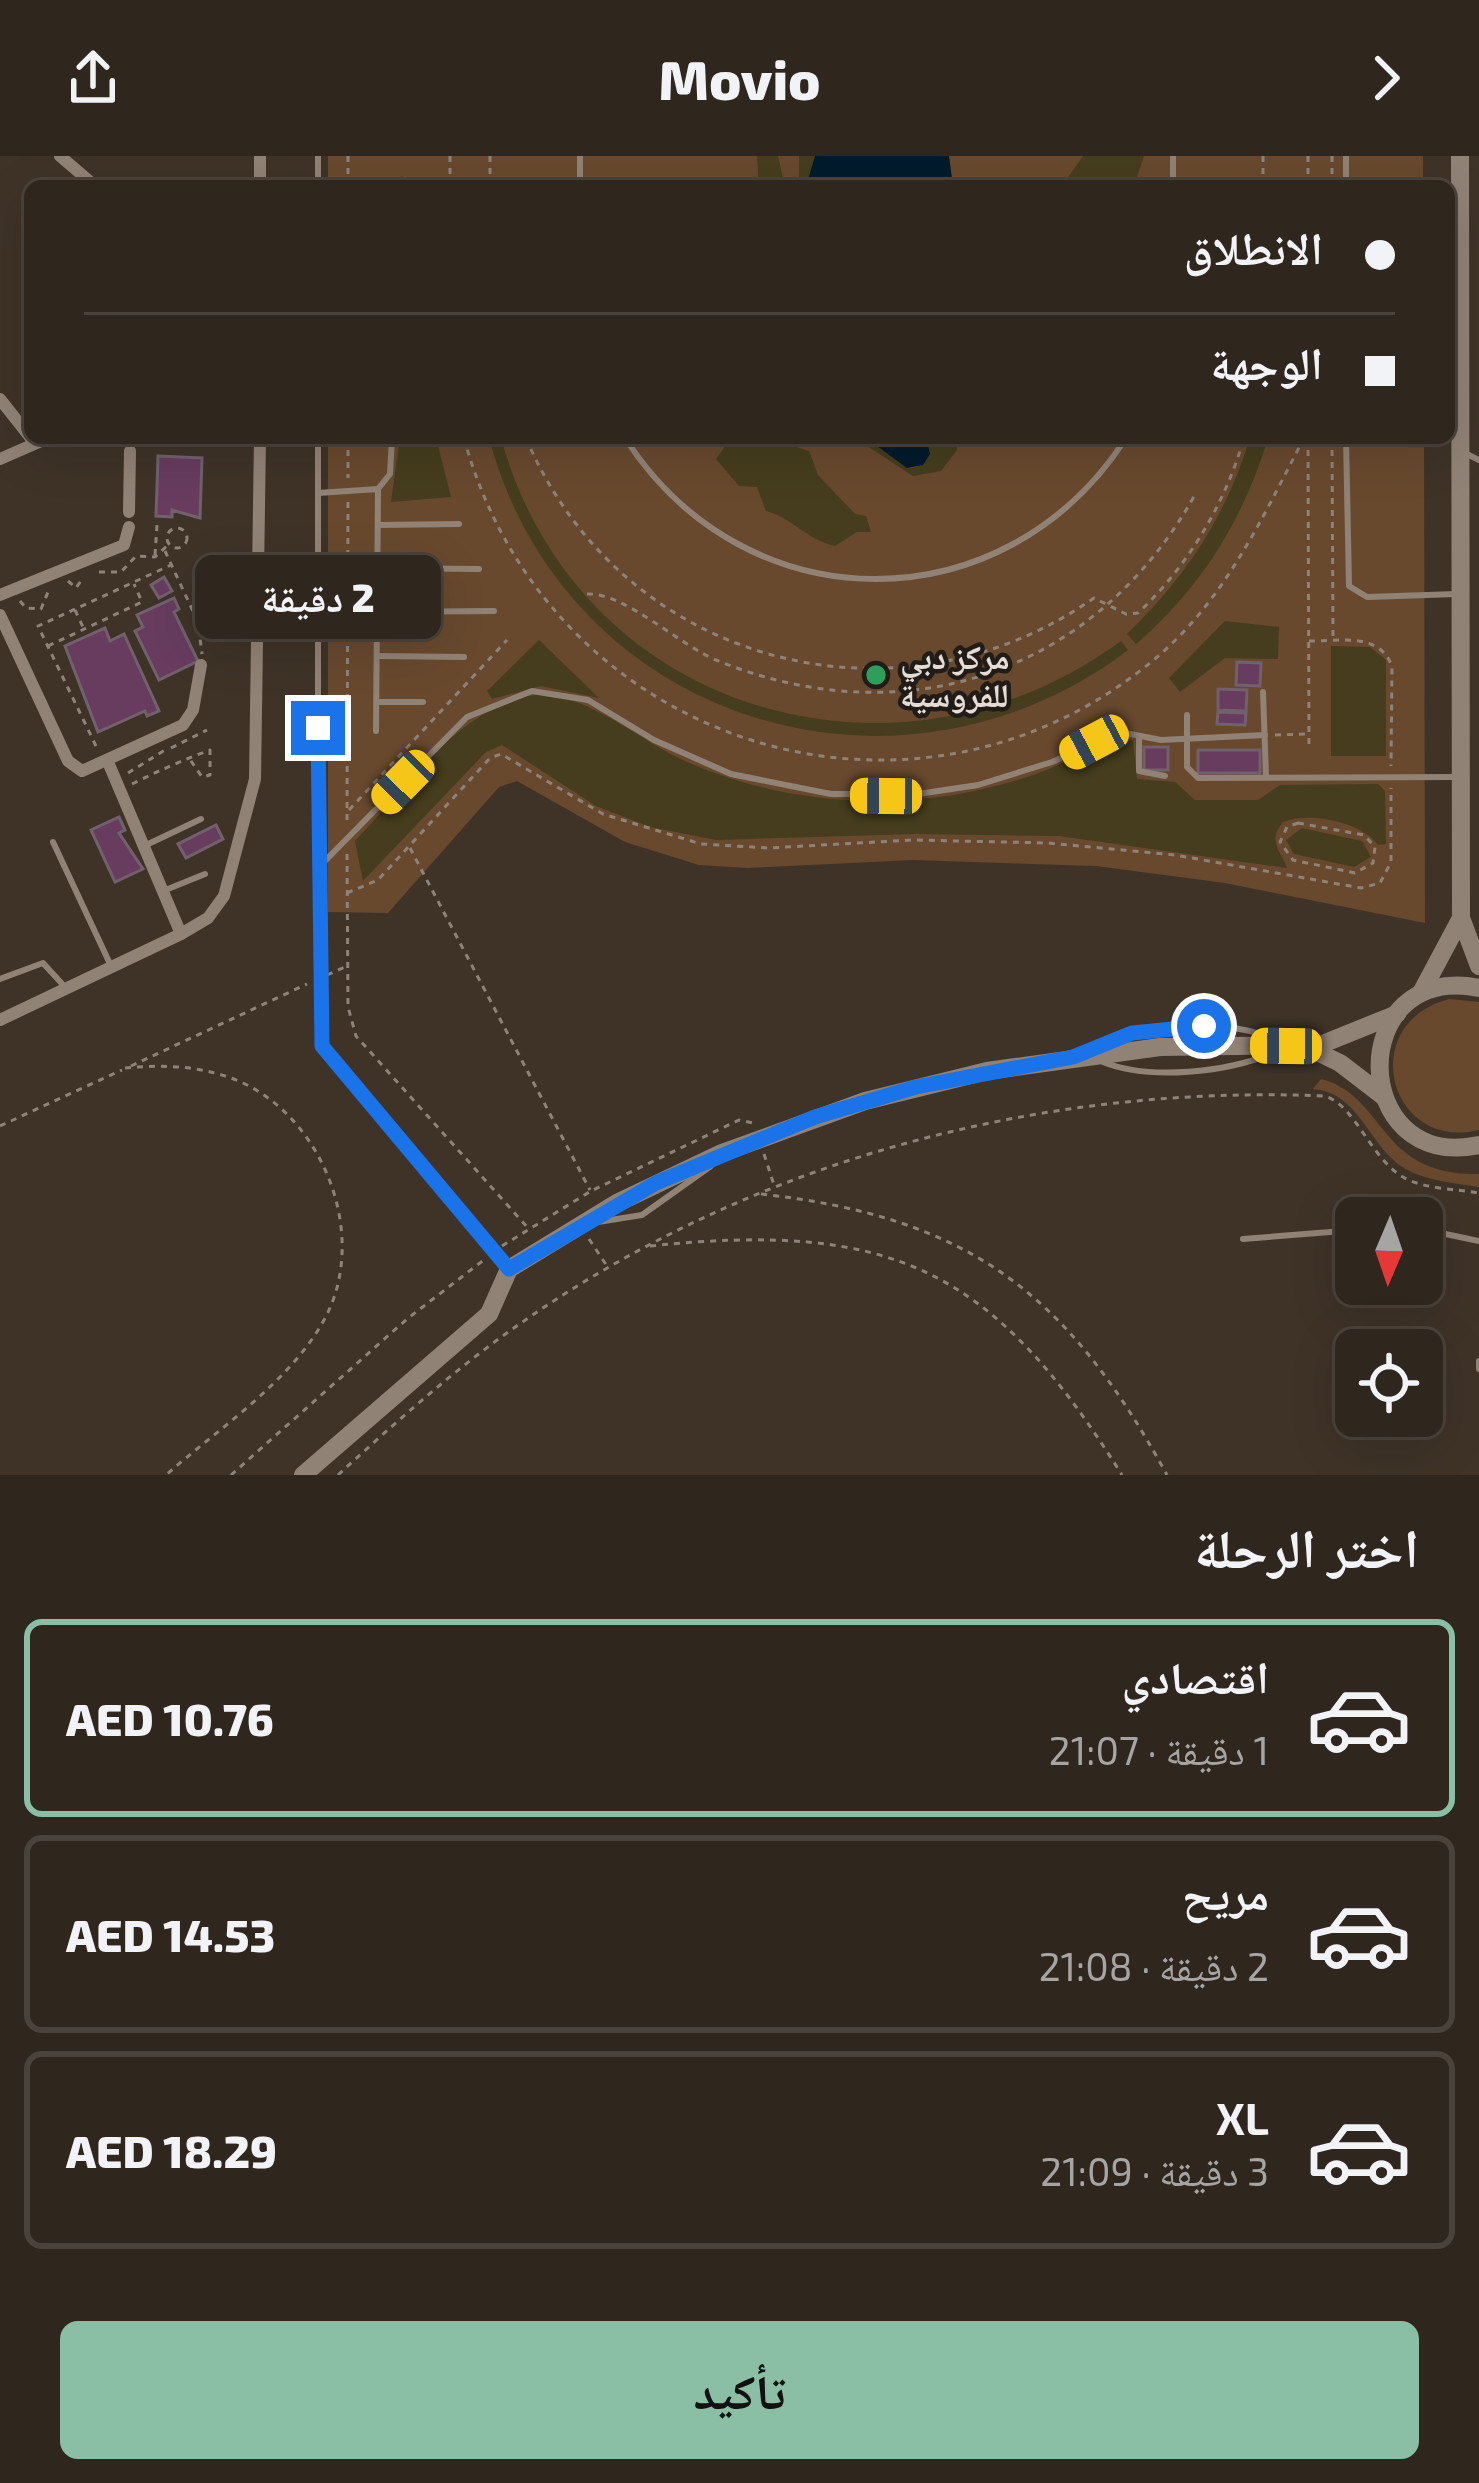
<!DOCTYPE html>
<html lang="ar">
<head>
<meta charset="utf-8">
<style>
  :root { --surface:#2f261e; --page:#3b322b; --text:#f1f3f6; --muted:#a7a5a4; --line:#4a433c; --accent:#8abfa5 }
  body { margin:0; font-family:"Exo 2","Noto Naskh Arabic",sans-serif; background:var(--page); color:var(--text); direction:rtl; height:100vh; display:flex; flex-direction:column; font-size:45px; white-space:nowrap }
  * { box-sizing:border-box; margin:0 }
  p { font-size:39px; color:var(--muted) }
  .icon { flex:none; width:66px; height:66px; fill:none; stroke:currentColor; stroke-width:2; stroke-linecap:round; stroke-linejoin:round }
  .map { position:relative; height:1319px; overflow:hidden; direction:ltr }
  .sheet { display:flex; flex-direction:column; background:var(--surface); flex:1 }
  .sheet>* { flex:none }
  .top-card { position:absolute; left:24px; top:24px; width:1431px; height:264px; border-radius:18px; box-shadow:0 12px 48px #0002,0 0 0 3px var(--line); direction:rtl; display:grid; align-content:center; height:264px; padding:0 60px; background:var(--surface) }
  .needle { width:78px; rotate:182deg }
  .controls { position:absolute; left:1335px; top:1041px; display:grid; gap:24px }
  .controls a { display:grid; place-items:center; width:108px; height:108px; border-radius:18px; background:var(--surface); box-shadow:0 12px 48px #0002,0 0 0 3px var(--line); font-size:60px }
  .end { position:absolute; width:54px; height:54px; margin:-27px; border:15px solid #1a73e8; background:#fff; box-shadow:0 0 0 6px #fff }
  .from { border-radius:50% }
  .bubble { position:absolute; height:84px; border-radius:18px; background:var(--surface); box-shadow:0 12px 48px #0002,0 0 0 3px var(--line); font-size:39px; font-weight:800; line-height:84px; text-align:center; direction:rtl }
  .car { position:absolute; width:36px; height:72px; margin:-36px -18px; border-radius:15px; box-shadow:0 0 9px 3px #0007; background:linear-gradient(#f5c518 24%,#345 0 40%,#f5c518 0 76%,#345 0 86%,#f5c518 0) }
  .top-card b { display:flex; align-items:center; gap:42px; height:114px; font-size:45px }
  .top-card b+b { border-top:3px solid var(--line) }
  .top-card i { width:30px; height:30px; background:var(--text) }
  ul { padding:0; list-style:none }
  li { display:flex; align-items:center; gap:36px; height:198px; margin:0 24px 18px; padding:0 36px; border:6px solid var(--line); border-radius:18px }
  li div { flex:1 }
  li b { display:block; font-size:45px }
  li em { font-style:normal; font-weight:800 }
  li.current { border-color:var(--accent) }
  li>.icon { width:108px; height:108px; stroke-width:1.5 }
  h2 { padding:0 60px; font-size:54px; line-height:144px }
  .primary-button { display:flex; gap:24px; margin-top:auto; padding:24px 60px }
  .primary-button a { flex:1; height:138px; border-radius:18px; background:var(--accent); color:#111; font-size:48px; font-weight:800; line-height:138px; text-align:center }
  header { display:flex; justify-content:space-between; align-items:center; height:156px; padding:0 60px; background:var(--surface); font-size:54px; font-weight:800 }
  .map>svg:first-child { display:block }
</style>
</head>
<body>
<header><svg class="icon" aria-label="forward" viewBox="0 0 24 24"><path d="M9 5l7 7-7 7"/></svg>Movio<svg class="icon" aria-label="share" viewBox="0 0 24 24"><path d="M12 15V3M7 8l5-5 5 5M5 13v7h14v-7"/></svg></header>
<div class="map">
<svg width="1479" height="1319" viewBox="0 0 1479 1319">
  <rect width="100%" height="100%" fill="#3f3328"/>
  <g fill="#68492e">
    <rect x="328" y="0" width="1095" height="30"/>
    <polygon points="328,282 1424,282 1425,767 1225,727 1096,710 913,704 747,712 699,709 625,686 517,625 499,631 388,757 328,756"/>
    <path d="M1449 843 1479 846V974C1389 996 1355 868 1449 843Z"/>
    <path d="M1321 923C1387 940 1377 1020 1479 1018V1031C1455 1027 1426 1025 1404 1012 1367 988 1360 937 1313 933Z"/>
  </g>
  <g fill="#453d1d">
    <polygon points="757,0 778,0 783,22 792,26 799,21 799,0 815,0 806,30 759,30"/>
    <polygon points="1083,0 1144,0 1134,30 1062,30"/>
    <polygon points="400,282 436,282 451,341 391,346"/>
    <path d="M489 282H501C577 558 897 650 1121 485L1128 494C898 669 565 566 489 282Z"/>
    <path d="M731 282H768L809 295 818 319 855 358 866 360 871 376H857L835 390C807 384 791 361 766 355L757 331 739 330 716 303Z"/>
    <polygon points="855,282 866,282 910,312 918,311 929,287 926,282 956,282 957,294 941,315 913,320"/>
    <path d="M1250 282H1268C1244 363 1200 433 1136 488L1127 478C1185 422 1226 361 1250 282Z"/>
    <polygon points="1225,465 1279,471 1278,503 1225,502 1180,536 1169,522"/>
    <polygon points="539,484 599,542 541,530 492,543 487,535"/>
    <polygon points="1331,490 1370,491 1386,504 1386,600 1331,600"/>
    <path d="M546 538C599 546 637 583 685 605 797 655 929 658 1044 615 1070 605 1093 589 1118 579L1133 585 1137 623 1175 626 1195 644H1258L1280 629 1378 628 1385 635 1386 688 1378 689C1363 666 1308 655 1283 666 1266 686 1282 696 1287 712L1059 680 915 678 716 684 650 671 596 650 502 589 486 596 363 725 355 685C407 631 464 542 546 538Z"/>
    <polygon points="1302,672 1362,685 1371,701 1354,711 1294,698 1286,684"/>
  </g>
  <g fill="#001b2c">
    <polygon points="815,0 949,0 953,30 806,30"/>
    <polygon points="866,282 926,282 930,298 923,309 907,312"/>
  </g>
  <g fill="#673c5f" stroke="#70616c" stroke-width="3">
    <polygon points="406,22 410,30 367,30 367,26"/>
    <polygon points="158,300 202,302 200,362 172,354 172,361 156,360"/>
    <polygon points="164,421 172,435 159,442 151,429"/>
    <polygon points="174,442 179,453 174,456 198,505 159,524 135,475 143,471 137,459"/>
    <polygon points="105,472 110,485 124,478 159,555 147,560 145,555 98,576 65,490"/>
    <polygon points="1237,506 1261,507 1260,530 1236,529"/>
    <polygon points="1218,533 1247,534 1246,555 1218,554"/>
    <polygon points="1218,556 1246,557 1245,569 1217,568"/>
    <rect x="1144" y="591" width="24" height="23"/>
    <rect x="1198" y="594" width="62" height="23"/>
    <polygon points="119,661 125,674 119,677 143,713 115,726 91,674"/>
    <polygon points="216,669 223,683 186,702 178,688"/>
  </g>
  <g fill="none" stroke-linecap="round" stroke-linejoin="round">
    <g stroke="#8d8379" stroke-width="3" stroke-dasharray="6 6" stroke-linecap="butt">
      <polyline points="348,0 348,30"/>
      <polyline points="450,0 450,30"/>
      <polyline points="490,0 490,30"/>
      <polyline points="1308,0 1308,30"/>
      <polyline points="1263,30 1263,0"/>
      <polyline points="1332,30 1332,0"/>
      <polyline points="348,282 348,322"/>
      <path d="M464 282C545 582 900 704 1145 511 1222 451 1260 366 1304 282"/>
      <path d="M526 282C622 509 896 580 1094 442L1126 458 1138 457C1188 410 1225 348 1244 282"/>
      <polyline points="1308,282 1309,593"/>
      <polyline points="1332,282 1333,483"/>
      <circle cx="177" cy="382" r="10"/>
      <polyline points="165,395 198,466 202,498"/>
      <polyline points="155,399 157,369"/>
      <polyline points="99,416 121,416 136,400 155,401 169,388"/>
      <polyline points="68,425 76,432 83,422"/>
      <path d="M587 438C624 436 678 488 716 504 906 582 1097 516 1196 337"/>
      <polyline points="20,445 26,452 41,453 48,436"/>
      <polyline points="75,454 83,471"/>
      <path d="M1309 485C1339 485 1381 476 1392 511L1391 610"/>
      <polyline points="48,490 142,446 134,428"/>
      <polyline points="1275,579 1307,578"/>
      <polyline points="96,590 38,470 171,409"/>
      <polyline points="171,592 207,574"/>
      <polyline points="128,617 165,594"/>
      <path d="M132 628C158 615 183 604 210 594V619L202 621 189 602"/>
      <polyline points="349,654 507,484"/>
      <polyline points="347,664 348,344"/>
      <polygon points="1298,667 1364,679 1375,691 1373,707 1355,717 1293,704 1280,686 1287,671"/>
      <polyline points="410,692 590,1034"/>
      <polyline points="347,698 348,851 356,880 528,1072"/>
      <polyline points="347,737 378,724 490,602 501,598 603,658 701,688 769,692 913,684 1048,687 1175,699 1361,732 1380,727 1391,706 1391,632"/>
      <polyline points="327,819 345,811"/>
      <polyline points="131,910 307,828"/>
      <path d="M125 912C165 908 206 910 243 927 326 966 369 1083 324 1164 290 1226 218 1273 166 1319"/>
      <polyline points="0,970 122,914"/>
      <polyline points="764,998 774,1029"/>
      <path d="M761 1038C968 1061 1067 1136 1167 1319"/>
      <polyline points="589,1083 607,1110"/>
      <polyline points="502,1090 591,1035 739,964 753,967"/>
      <path d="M650 1090C891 1065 992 1111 1122 1319"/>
      <polyline points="231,1319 407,1163 485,1103"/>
      <path d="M338 1319C396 1266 456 1212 521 1167 754 1004 1041 928 1324 940 1355 948 1370 1002 1403 1021 1423 1033 1456 1033 1479 1037"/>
    </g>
    <g stroke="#918276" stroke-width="6">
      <polyline points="318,30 318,0"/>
      <polyline points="580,30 580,0"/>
      <polyline points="1173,30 1173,0"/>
      <polyline points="1346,30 1346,0"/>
      <polyline points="318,282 318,823 320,877 328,902 507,1110"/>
      <path d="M625 282C746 470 1005 470 1126 282"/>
      <polyline points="1346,282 1349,430 1367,441 1457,438"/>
      <polyline points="1463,296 1479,304"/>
      <polyline points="318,337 378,333 390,318 392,282"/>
      <polyline points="378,369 459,368"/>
      <polyline points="378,412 479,413"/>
      <polyline points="377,456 494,455"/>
      <polyline points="377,500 464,501"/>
      <polyline points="1263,536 1266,621"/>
      <polyline points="377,546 423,546"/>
      <polyline points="1187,559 1187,611 1198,622 1457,621"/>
      <polyline points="376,575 378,333"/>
      <polyline points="1139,580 1139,615 1165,620"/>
      <polyline points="53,686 111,810"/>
      <polyline points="144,690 201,663"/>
      <polyline points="318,712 467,561 532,535 588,544 654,584 731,618 831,638 918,638 978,629 1052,606 1120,576 1161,584 1265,579"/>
      <polyline points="163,735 205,718"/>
      <polyline points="0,823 43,807 65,831"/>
      <path d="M1087 893C1141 868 1216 860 1272 882"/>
      <path d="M1103 906C1150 925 1227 916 1273 897"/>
      <polyline points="598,1066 642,1059 711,1010"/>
      <polyline points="1422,1073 1479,1085"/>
      <polyline points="1243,1083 1356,1074"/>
      <polyline points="1479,1205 1479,1213"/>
    </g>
    <g stroke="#918276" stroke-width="12">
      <polyline points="60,0 95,30"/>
      <polyline points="260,30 260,0"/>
      <polyline points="0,243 30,281"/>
      <polyline points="0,303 48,282"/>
      <polyline points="129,356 130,295"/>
      <polyline points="0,439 124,389 129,371"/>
      <polyline points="0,459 68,605 82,615 183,569 193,554 201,509"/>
      <polyline points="108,606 181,778"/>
      <polyline points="0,864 181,778 208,762 224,740 255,623 260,282"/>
    </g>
    <g stroke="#918276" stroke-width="18">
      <polyline points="1460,0 1461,762 1479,810"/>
      <path d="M1479 832C1345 805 1348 1017 1479 989"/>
      <polyline points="1421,837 1461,762"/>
      <polyline points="1307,891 1340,907 1383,940"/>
      <polyline points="303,1319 489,1158 509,1113 617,1047 722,997 865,945 987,915 1160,891 1320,889 1397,858"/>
    </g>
  </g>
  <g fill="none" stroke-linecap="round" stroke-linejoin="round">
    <polyline stroke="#1a73e8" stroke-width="15" points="318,572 322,890 509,1113 656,1027 815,961 916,931 1073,901 1132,877 1204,870"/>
  </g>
  <circle fill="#2e9e5b" stroke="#211c17" stroke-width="4.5" cx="876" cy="519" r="12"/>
  <g text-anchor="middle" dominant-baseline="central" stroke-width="9" stroke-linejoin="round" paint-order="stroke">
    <g font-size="33" font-weight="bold" fill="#e4dcd5" stroke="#211c17" text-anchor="start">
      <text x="900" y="500">مركز دبي<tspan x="900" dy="38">للفروسية</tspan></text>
    </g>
  </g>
</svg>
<div class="controls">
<a><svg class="needle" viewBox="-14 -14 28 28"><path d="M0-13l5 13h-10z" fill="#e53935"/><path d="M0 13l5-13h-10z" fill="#a7a5a4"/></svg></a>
<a><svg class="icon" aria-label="locate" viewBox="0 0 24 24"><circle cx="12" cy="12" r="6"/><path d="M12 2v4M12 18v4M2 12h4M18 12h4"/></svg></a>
</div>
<i class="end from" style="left:1204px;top:870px"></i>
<i class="end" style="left:318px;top:572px"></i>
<div class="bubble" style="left:195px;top:399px;width:246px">2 دقيقة</div>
<i class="car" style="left:1094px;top:586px;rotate:242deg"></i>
<i class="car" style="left:403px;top:626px;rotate:224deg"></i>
<i class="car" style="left:886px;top:640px;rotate:271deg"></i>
<i class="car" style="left:1286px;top:890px;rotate:271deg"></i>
<div class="top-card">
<b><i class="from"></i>الانطلاق</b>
<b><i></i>الوجهة</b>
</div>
</div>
<section class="sheet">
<h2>اختر الرحلة</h2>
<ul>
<li class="current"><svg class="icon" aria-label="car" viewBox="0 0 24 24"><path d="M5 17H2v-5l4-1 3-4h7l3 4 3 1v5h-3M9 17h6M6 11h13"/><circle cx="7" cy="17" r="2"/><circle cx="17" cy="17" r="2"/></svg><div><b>اقتصادي</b><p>1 دقيقة · 21:07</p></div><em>AED 10.76</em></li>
<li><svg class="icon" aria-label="car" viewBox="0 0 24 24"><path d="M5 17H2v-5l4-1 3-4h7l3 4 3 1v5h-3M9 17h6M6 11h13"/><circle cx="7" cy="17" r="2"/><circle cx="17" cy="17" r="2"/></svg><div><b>مريح</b><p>2 دقيقة · 21:08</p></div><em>AED 14.53</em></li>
<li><svg class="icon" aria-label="car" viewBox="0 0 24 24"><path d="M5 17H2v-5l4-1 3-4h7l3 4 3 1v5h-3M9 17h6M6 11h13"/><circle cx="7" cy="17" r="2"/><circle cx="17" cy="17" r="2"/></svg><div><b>XL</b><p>3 دقيقة · 21:09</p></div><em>AED 18.29</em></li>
</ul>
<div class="primary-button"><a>تأكيد</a></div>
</section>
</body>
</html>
